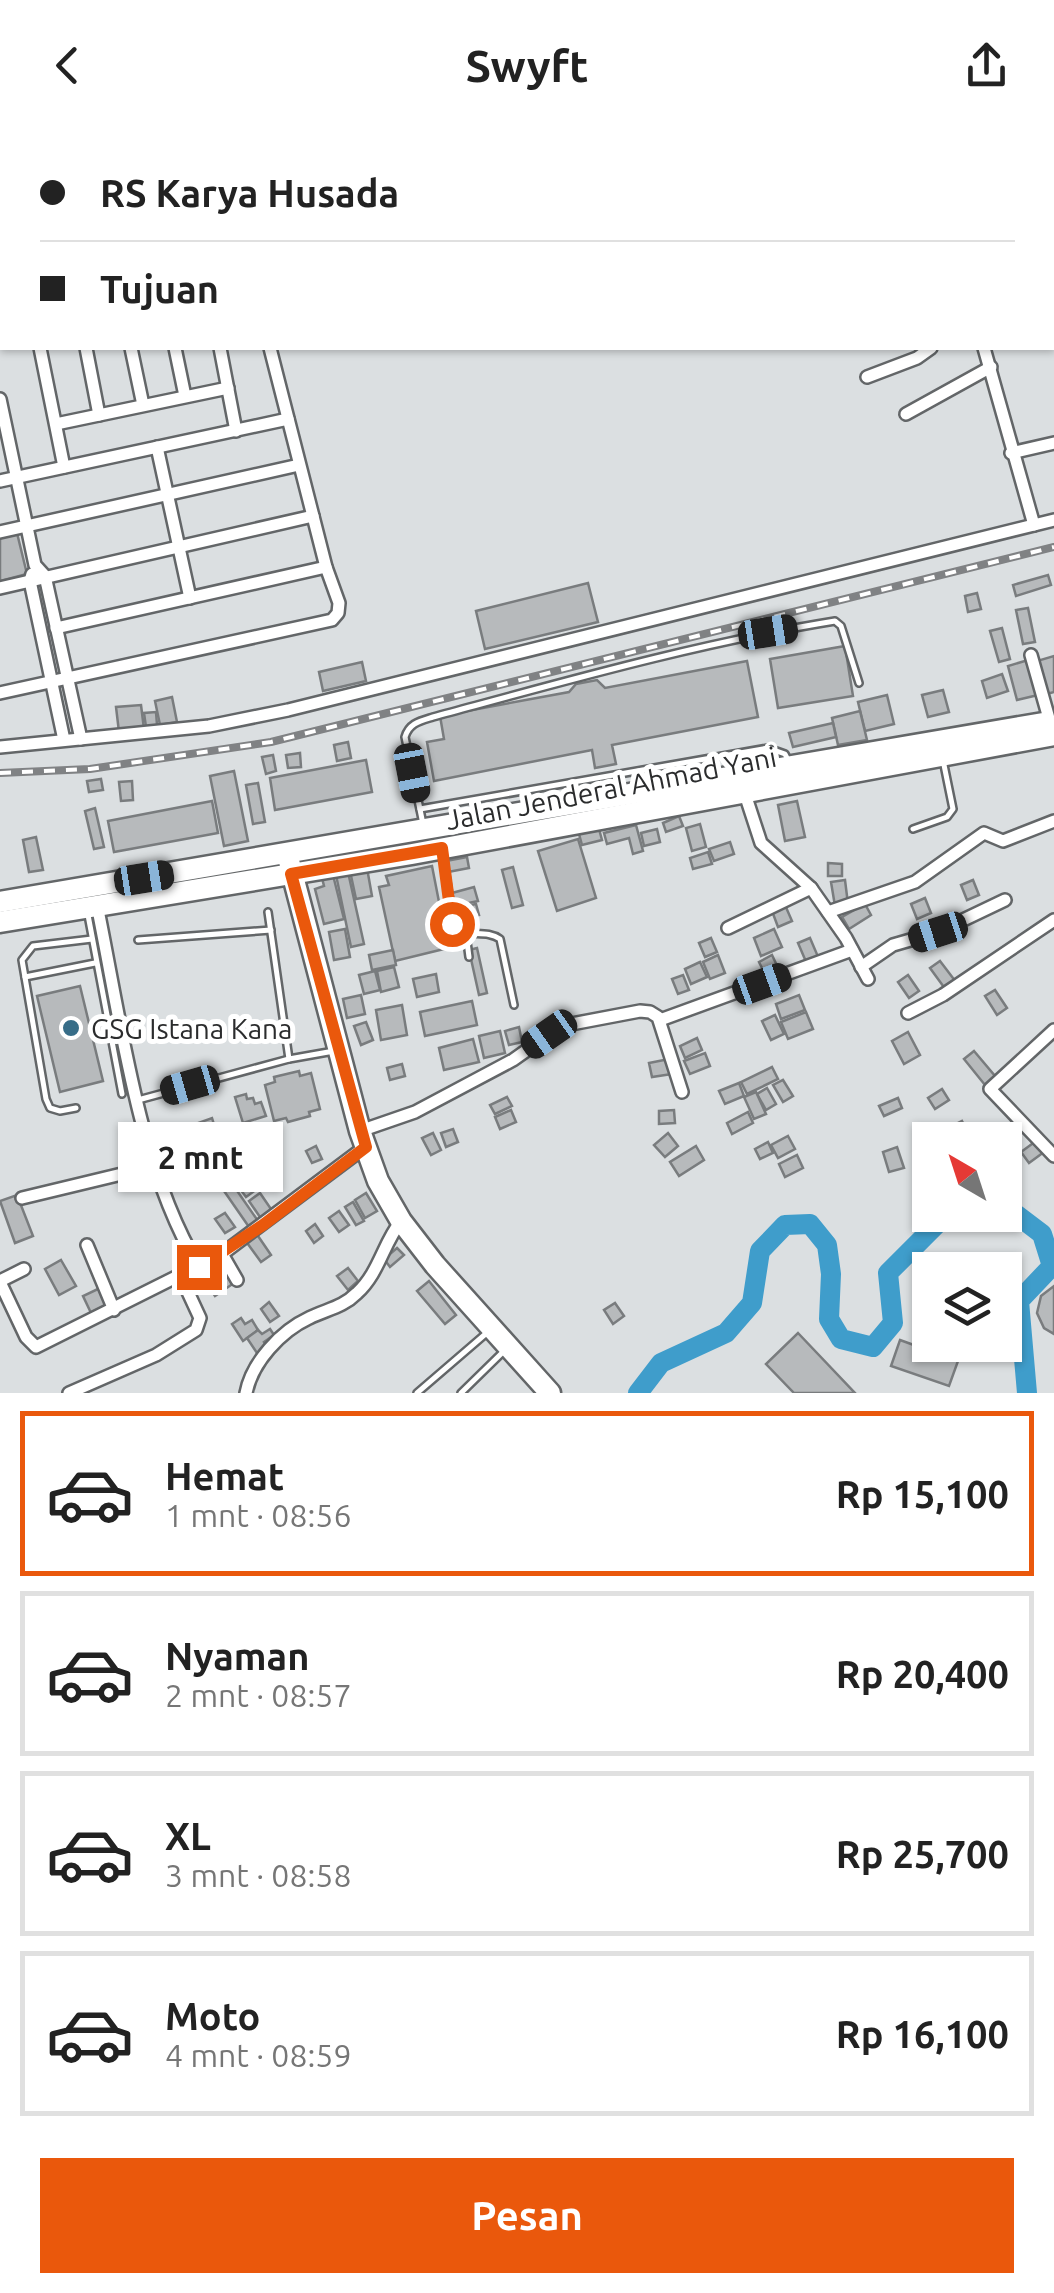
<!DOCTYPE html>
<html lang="id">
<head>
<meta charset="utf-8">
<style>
  :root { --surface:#fff; --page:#f6f6f6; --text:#222; --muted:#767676; --line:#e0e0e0; --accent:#ea580c }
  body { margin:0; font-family:Ubuntu,sans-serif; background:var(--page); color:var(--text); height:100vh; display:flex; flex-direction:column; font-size:38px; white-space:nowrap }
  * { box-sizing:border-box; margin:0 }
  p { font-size:32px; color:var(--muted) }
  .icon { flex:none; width:55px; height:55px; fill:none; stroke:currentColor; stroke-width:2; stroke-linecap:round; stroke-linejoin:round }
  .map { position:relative; height:1263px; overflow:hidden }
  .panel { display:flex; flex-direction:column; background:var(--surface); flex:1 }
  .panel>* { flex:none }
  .guide { position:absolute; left:0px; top:0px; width:1055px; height:220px; box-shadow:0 2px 8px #0004; display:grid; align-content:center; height:220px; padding:0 40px; background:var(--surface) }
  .needle { width:65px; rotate:321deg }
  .fabs { position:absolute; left:912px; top:992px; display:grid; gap:20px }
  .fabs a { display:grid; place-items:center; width:110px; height:110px; border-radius:0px; background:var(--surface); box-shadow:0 2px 8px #0004; font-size:50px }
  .end { position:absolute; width:45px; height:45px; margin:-22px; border:12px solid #ea580c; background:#fff; box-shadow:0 0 0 5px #fff }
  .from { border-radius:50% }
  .bubble { position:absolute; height:70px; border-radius:0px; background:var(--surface); box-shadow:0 2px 8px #0004; font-size:32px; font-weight:700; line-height:70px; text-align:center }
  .car { position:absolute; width:30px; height:60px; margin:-30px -15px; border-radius:12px; box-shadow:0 0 8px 2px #0007; background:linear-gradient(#222 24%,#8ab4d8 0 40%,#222 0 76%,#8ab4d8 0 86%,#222 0) }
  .guide b { display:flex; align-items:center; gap:35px; height:95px; font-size:38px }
  .guide b+b { border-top:2px solid var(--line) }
  .guide i { width:25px; height:25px; background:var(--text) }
  ul { padding:18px 0 0; list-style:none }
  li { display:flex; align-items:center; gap:30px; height:165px; margin:0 20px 15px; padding:0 20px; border:5px solid var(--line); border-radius:0px }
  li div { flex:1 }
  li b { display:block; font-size:38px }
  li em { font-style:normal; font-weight:700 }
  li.active { border-color:var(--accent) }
  li>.icon { width:90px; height:90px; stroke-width:1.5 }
  .action { display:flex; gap:20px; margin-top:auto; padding:20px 40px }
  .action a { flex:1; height:115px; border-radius:0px; background:var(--accent); color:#fff; font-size:40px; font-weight:700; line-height:115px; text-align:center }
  header { display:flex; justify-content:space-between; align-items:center; height:130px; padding:0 40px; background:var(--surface); font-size:45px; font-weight:700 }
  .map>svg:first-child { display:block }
</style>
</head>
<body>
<header><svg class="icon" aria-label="back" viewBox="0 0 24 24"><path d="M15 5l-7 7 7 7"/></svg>Swyft<svg class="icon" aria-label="share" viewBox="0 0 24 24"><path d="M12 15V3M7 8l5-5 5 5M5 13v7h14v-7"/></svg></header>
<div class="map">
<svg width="1054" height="1263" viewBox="0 0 1054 1263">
  <rect width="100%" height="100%" fill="#dbdfe1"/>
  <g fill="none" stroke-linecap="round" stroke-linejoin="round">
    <g stroke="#3f9dcb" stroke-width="20">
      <polyline points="1005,1076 1042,1104 1052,1136 1019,1171 1027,1263"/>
      <polyline points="638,1263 661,1233 726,1203 752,1173 760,1121 785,1095 810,1094 827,1115 831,1144 829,1189 841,1209 873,1217 893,1193 888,1143 939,1092 952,1085"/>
    </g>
  </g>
  <g fill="#b7babc" stroke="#797c7e" stroke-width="2.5">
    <polygon points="17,403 27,444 0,451 0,407"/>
    <polygon points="1048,445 1051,455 1016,466 1013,455"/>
    <polygon points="588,453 598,492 485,519 476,481"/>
    <polygon points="977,463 981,479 968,482 965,466"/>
    <polygon points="1028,478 1035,512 1023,514 1016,480"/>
    <polygon points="1002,498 1010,529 999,532 990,501"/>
    <polygon points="845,516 853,566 778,578 770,529"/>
    <polygon points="1054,526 1054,562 1047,564 1037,531"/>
    <polygon points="1028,530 1038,565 1017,570 1008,536"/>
    <polygon points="747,531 758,587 612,615 616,634 595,638 592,620 434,651 427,612 444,609 440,586 569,562 576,554 597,550 605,558"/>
    <polygon points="362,532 366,551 323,561 319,542"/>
    <polygon points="1002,544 1008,561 987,568 982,551"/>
    <polygon points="943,560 949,582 928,587 922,565"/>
    <polygon points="887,565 894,594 865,601 858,572"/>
    <polygon points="172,567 177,592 160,595 155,571"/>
    <polygon points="141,575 144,599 119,602 116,577"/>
    <polygon points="860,581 867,610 838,615 832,588"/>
    <polygon points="156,582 157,595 146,597 144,583"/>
    <polygon points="833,593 836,607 793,617 789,603"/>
    <polygon points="348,612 351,628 337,631 334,615"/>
    <polygon points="300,623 301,637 288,638 286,625"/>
    <polygon points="273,625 276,641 266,644 262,627"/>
    <polygon points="366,630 372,662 275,680 270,648"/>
    <polygon points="234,641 248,711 224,716 210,646"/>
    <polygon points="101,649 103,660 89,662 87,651"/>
    <polygon points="132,651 133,670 121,671 119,652"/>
    <polygon points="258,653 265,692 253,694 246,655"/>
    <polygon points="212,671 218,703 114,722 108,691"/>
    <polygon points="797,671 805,707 785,711 778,675"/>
    <polygon points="95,678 104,717 94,719 85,681"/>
    <polygon points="679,686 683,696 666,702 663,693"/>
    <polygon points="700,694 706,717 692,721 686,698"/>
    <polygon points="636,695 643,721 633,724 629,708 607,714 604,703"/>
    <polygon points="599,699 602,710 582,715 579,704"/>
    <polygon points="657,699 660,712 644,716 641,703"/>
    <polygon points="36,707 43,740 29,742 23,710"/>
    <polygon points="578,709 596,768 557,781 538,721"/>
    <polygon points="730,712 734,724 714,731 709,719"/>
    <polygon points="708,722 712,734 693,739 690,728"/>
    <polygon points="467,727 469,738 448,742 446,731"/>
    <polygon points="828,733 842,734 842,746 828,746"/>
    <polygon points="432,736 448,818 395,831 379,757 389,755 386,746"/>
    <polygon points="513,737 523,775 512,778 502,740"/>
    <polygon points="367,738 372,766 356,769 350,741"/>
    <polygon points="348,742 364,814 351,817 336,745"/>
    <polygon points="333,745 344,789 324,794 315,759 324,756 322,748"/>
    <polygon points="845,750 848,774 835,776 831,752"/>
    <polygon points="973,750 979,765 967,770 961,755"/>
    <polygon points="474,757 478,771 455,776 452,763"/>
    <polygon points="925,768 931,783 917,789 911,774"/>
    <polygon points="476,774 479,785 458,789 456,778"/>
    <polygon points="865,774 871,785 849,799 842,787"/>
    <polygon points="785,775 792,791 778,797 772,781"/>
    <polygon points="345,799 350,827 334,830 329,802"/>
    <polygon points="774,799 782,817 761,826 754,808"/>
    <polygon points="711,808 717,822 705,827 699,813"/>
    <polygon points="810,808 819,829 807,834 798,813"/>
    <polygon points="477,818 487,863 479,865 469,820"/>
    <polygon points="393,820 396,835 372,840 369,825"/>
    <polygon points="718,825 725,843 710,849 703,832"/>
    <polygon points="772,825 780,842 767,848 759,832"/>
    <polygon points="940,831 956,852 946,860 930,838"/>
    <polygon points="700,832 707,847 691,854 685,839"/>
    <polygon points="394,837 399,857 381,862 377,841"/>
    <polygon points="375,841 380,860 364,864 359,845"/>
    <polygon points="436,844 439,862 417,867 413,849"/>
    <polygon points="683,845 689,860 678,864 672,849"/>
    <polygon points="908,845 919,861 909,868 898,852"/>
    <polygon points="80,856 103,951 60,962 37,866"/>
    <polygon points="995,860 1007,878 997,885 985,866"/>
    <polygon points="361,865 365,884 347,888 343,869"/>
    <polygon points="799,865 805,880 781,889 776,874"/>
    <polygon points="472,871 477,895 425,906 420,882"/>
    <polygon points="402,875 407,905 381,910 376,880"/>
    <polygon points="806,882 813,899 788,909 781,892"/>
    <polygon points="775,885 784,904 771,910 762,891"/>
    <polygon points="366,892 373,910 361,915 354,896"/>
    <polygon points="519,897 522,912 509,915 505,901"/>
    <polygon points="500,901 505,923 484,928 479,906"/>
    <polygon points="908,902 920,925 904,934 892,911"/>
    <polygon points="697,908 702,920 685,928 680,916"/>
    <polygon points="473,909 479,932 444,940 439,918"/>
    <polygon points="974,921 995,946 985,955 964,929"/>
    <polygon points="705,923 710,936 690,944 684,931"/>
    <polygon points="669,929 672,944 652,947 649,933"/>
    <polygon points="402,934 405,946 390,950 387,938"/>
    <polygon points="772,937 778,949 747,964 741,952"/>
    <polygon points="299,941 300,946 311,943 320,979 309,982 310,986 288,992 286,988 274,991 265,955 275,952 274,947"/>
    <polygon points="783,950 793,966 783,972 773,955"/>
    <polygon points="739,953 744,966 725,974 719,961"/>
    <polygon points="767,958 776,974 766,980 757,964"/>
    <polygon points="942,959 949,970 935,979 928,968"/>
    <polygon points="756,962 766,984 754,989 744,967"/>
    <polygon points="246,964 247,969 253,968 255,974 261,972 266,986 243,993 235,967"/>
    <polygon points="507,967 512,976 495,984 490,975"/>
    <polygon points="898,968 902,978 884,986 879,976"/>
    <polygon points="511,980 516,992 500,999 495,987"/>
    <polygon points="674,980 675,993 659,994 659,981"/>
    <polygon points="748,982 753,993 732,1004 727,993"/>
    <polygon points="212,988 217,1004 192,1012 187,997"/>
    <polygon points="962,991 967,1000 953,1008 948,998"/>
    <polygon points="184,995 189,1013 161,1022 157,1010 175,1004 173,998"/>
    <polygon points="993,996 998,1008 975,1010 973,1005"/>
    <polygon points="453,999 458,1012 446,1017 441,1003"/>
    <polygon points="433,1003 441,1020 431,1025 422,1008"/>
    <polygon points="668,1003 678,1016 665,1027 654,1015"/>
    <polygon points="788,1006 795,1019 778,1028 771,1015"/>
    <polygon points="1036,1011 1044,1022 1029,1033 1021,1022"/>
    <polygon points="768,1012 773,1023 760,1029 755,1019"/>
    <polygon points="316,1016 322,1029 312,1033 306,1021"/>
    <polygon points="696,1016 704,1030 679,1046 670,1032"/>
    <polygon points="897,1017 904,1038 889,1042 883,1022"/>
    <polygon points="797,1025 803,1038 785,1047 779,1034"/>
    <polygon points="243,1040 257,1059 246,1067 232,1048"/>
    <polygon points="231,1052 258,1091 249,1097 222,1058"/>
    <polygon points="260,1063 273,1082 262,1090 249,1071"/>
    <polygon points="366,1063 377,1081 365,1088 355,1070"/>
    <polygon points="17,1065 33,1106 15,1113 0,1071"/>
    <polygon points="353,1072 364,1091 356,1095 345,1077"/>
    <polygon points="339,1081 349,1095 339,1102 329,1088"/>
    <polygon points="225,1083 235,1097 225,1103 215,1089"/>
    <polygon points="315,1094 323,1106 314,1113 306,1101"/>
    <polygon points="256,1103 271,1125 261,1132 245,1110"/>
    <polygon points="397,1118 404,1125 390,1137 384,1129"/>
    <polygon points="61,1130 76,1156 59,1165 45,1139"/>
    <polygon points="224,1138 234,1153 215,1166 205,1151"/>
    <polygon points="348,1138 358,1151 348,1160 337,1146"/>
    <polygon points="429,1151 456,1185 445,1194 417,1161"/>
    <polygon points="1054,1156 1054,1204 1044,1198 1037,1183 1041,1166"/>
    <polygon points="100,1158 108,1176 91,1183 83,1166"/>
    <polygon points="269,1172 279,1186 270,1192 261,1179"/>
    <polygon points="615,1173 624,1186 613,1194 604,1180"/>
    <polygon points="241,1188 245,1194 252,1190 258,1200 243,1211 232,1194"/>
    <polygon points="270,1199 274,1205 264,1212 267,1216 257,1223 247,1208 258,1200 262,1204"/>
    <polygon points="798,1203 855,1263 794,1263 766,1234"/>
    <polygon points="900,1210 958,1231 949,1256 891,1236"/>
  </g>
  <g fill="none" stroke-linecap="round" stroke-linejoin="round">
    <g stroke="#636668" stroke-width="10">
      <g id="lane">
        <polyline points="420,679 768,618 785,624 789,632"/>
        <path d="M423 694 405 607C409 593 420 591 433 587 566 551 699 513 835 491L841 496 859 553"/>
        <polyline points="913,699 947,687 953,679 943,630"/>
        <path d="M443 726 454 798C468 808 486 799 500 809L514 875"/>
        <polyline points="268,782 289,929"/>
        <polyline points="88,785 122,964"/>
        <polyline points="466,804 469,827"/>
        <polyline points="138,810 271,800"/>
        <polyline points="25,847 95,833"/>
        <polyline points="138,970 289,929 334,921"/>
        <polyline points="76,978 60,981 50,978 46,969 22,830 33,816 92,809"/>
        <polyline points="417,1263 489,1201"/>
        <polyline points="461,1263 506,1219"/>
      </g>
    </g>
    <g stroke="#636668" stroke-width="16">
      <g id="street">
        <polyline points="12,0 13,2"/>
        <polyline points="61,0 61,2"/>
        <polyline points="109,0 110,2"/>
        <polyline points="158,0 159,2"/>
        <polyline points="566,0 567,2"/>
        <polyline points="892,0 893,2"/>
        <polyline points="208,2 210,0"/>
        <polyline points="234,2 239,0"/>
        <polyline points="940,2 946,0"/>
        <polyline points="0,90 2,89"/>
        <polyline points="40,218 64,337"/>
        <polyline points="86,218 99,285"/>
        <polyline points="131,218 143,275"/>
        <polyline points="175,218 185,266"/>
        <polyline points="220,218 236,301"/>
        <polyline points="984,218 1034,395"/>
        <polyline points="867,247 917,228 931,218"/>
        <polyline points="0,269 35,435 45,446 81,609"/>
        <polyline points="906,284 991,237"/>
        <polyline points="56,294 228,258"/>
        <polyline points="157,317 190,468"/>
        <polyline points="1011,323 1054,313"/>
        <polyline points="0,351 288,289"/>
        <polyline points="0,402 299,335"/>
        <polyline points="32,444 30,451 64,610"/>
        <polyline points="0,458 313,386"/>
        <polyline points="56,498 326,437"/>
        <polyline points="1031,525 1050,592"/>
        <polyline points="0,563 332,490 338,483 339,473 326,437 270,218"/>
        <polyline points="0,617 209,596 288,580 1054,390"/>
        <polyline points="744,661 761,713 811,758 846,808 868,849"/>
        <path d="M97 775C121 891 138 1036 199 1137"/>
        <polyline points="828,782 915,752 984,703 1003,711 1054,691"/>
        <polyline points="728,798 811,758"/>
        <polyline points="861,837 893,815 938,802 1005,770"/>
        <polyline points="908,883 943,865 1054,790"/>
        <polyline points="660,890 852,820"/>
        <polyline points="1054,900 990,959 1054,1026"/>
        <polyline points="360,1001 415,982 513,930 561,896 640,881 650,882 658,887 682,962"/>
        <polyline points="22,1068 155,1036"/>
        <polyline points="87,1115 114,1180"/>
        <polyline points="222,1124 237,1150"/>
        <polyline points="0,1151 24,1139"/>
        <polyline points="0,1152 26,1207 36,1217 222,1124 365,1017"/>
        <polyline points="69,1263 156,1225 196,1200 200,1188 181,1147"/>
        <path d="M246 1263C252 1232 281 1201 309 1188 327 1179 342 1178 357 1163 379 1143 383 1114 401 1091"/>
      </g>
    </g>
    <g stroke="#636668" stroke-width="25">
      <g id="highway">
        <polyline points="289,731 360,1001 378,1051 401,1091 435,1135 550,1263"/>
        <polyline points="0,772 1043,593"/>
        <polyline points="0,792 412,724 1054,605"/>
      </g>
    </g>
    <use href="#lane" stroke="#fff" stroke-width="5"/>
    <use href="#street" stroke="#fff" stroke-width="11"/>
    <use href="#highway" stroke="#fff" stroke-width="20"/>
    <g stroke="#808284" stroke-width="8">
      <polyline id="rail" points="0,643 90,639 271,612 1054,417"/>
    </g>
    <use href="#rail" stroke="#fff" stroke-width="4" stroke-dasharray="11" stroke-linecap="butt"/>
  </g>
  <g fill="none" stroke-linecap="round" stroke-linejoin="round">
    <polyline stroke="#ea580c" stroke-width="12" points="199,1137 263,1095 366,1017 291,744 442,718 452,794"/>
  </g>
  <circle fill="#376d88" stroke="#fff" stroke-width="4" cx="71" cy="898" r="10"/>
  <g text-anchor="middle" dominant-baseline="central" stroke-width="10" stroke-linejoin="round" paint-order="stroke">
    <g font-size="28" fill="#2b2c2d" stroke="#fff">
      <text transform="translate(611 658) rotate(-11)">Jalan Jenderal Ahmad Yani</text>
    </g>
    <g font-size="28" fill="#2b2c2d" stroke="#fff" text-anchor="start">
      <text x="91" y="898">GSG Istana Kana</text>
    </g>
  </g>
</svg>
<div class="fabs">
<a><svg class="needle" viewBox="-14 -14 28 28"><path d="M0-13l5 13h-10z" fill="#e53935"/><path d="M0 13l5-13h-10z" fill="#767676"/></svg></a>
<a><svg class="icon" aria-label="layers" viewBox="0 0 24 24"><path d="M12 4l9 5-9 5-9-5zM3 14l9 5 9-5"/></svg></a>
</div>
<i class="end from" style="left:452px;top:794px"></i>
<i class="end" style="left:199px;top:1137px"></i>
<div class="bubble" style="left:118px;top:992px;width:165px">2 mnt</div>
<i class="car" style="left:768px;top:502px;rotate:81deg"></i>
<i class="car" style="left:412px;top:643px;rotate:169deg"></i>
<i class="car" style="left:144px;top:748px;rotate:81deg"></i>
<i class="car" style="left:938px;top:802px;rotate:252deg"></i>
<i class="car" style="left:762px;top:854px;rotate:70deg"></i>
<i class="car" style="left:549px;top:904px;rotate:235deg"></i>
<i class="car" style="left:190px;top:955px;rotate:254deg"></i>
<div class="guide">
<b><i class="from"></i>RS Karya Husada</b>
<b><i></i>Tujuan</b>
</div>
</div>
<section class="panel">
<ul>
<li class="active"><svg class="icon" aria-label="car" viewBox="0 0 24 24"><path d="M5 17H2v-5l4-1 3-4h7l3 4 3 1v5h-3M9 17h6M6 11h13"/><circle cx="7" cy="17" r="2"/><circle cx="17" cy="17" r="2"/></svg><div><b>Hemat</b><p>1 mnt · 08:56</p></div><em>Rp 15,100</em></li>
<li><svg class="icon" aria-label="car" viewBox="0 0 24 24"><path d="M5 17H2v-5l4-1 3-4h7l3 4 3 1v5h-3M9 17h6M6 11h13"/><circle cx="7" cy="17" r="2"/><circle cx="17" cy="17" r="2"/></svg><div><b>Nyaman</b><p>2 mnt · 08:57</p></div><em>Rp 20,400</em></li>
<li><svg class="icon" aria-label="car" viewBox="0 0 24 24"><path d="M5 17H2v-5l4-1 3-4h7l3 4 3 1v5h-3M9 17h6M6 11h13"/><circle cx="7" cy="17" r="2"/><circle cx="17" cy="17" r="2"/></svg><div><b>XL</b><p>3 mnt · 08:58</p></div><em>Rp 25,700</em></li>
<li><svg class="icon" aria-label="car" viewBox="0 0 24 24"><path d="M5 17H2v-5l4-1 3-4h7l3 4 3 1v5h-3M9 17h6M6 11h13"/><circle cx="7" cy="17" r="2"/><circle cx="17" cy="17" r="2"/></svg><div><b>Moto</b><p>4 mnt · 08:59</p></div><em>Rp 16,100</em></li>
</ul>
<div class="action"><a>Pesan</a></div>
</section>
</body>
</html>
